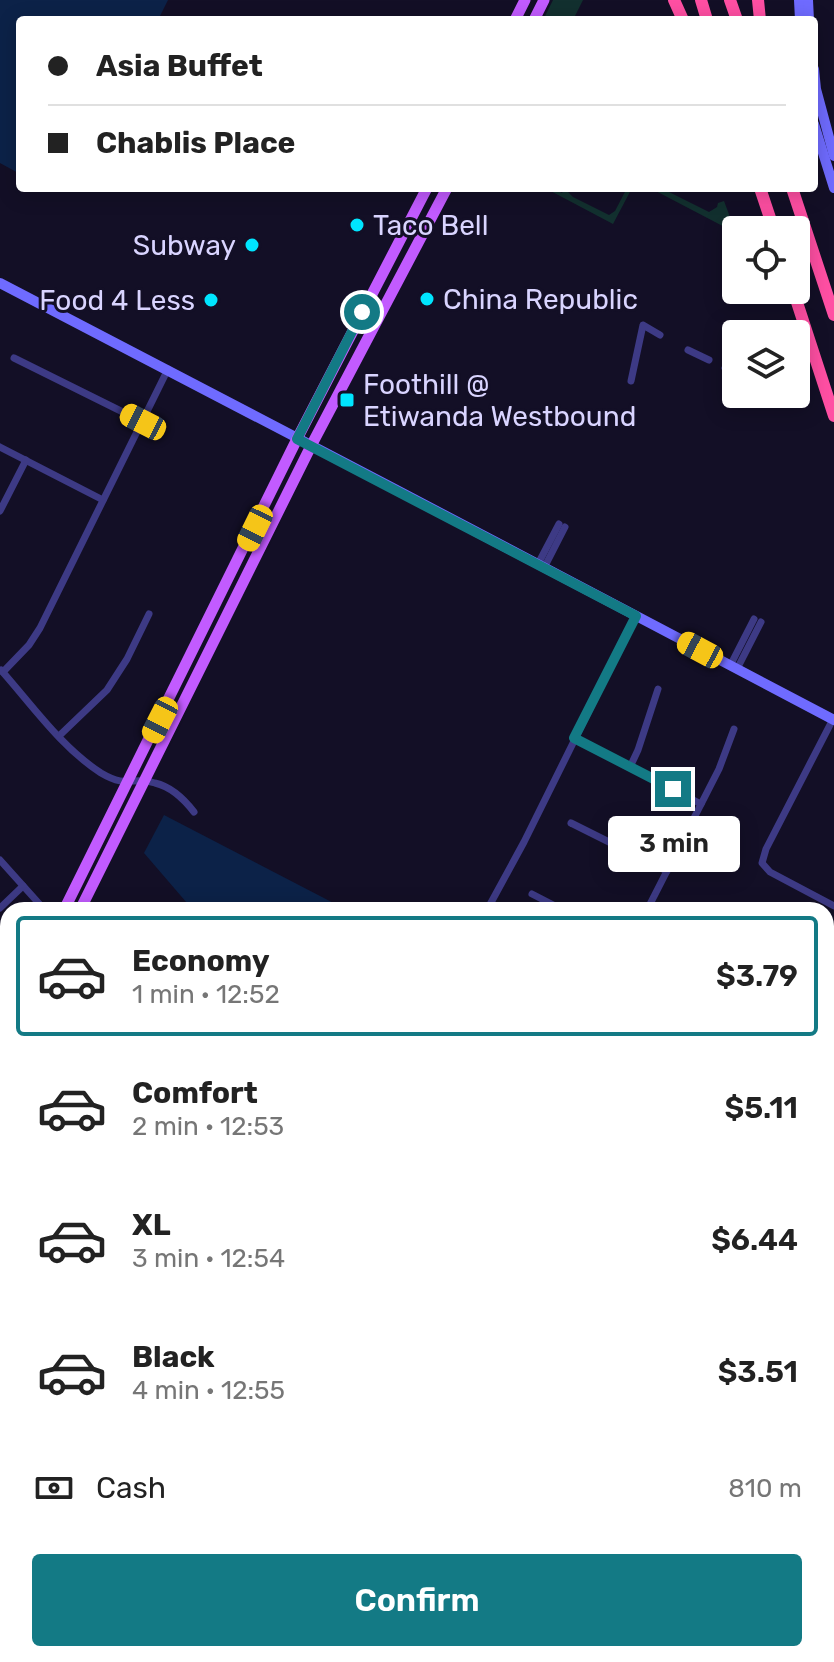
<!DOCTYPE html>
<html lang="en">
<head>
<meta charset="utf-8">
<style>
  :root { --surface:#fff; --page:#f6f6f6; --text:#222; --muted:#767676; --line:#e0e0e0; --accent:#137a85 }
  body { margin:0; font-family:Rubik,sans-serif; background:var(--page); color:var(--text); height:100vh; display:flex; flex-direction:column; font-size:30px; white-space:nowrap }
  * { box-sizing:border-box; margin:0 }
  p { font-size:26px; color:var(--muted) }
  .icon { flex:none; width:44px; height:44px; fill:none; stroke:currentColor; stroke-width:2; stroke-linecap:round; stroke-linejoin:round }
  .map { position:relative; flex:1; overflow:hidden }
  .side { position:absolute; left:0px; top:902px; width:834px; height:760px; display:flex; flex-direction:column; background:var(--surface); border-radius:24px 24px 0 0; box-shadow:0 4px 20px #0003 }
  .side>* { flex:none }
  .guide { position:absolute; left:16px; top:16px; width:802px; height:176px; border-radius:8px; box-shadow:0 4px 20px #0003; display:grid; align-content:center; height:176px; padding:0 32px; background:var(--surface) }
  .controls { position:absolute; left:722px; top:216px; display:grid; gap:16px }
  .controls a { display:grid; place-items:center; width:88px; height:88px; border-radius:8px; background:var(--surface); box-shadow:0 4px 20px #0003; font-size:40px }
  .end { position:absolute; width:36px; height:36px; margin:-18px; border:10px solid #137a85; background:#fff; box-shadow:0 0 0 4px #fff }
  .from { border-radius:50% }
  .bubble { position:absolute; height:56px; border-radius:8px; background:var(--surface); box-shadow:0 4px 20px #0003; font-size:26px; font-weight:600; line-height:56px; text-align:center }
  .car { position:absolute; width:24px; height:48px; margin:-24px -12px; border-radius:10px; box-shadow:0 0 6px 2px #0007; background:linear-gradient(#f5c518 24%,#345 0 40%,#f5c518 0 76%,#345 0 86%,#f5c518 0) }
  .guide b { display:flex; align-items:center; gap:28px; height:76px; font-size:30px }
  .guide b+b { border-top:2px solid var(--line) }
  .guide i { width:20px; height:20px; background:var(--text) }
  ul { padding:14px 0 0; list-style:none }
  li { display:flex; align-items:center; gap:24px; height:120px; margin:0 16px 12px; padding:0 16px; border:4px solid transparent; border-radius:8px }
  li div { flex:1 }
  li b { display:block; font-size:30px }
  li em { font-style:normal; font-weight:600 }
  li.on { border-color:var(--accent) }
  li>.icon { width:72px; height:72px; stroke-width:1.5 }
  .pay { display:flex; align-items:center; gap:20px; height:88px; padding:0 32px; font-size:30px }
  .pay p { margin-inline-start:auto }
  .action { display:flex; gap:16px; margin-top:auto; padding:16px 32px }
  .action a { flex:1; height:92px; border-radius:8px; background:var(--accent); color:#fff; font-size:32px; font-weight:600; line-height:92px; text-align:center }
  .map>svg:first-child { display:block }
</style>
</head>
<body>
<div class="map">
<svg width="834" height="1662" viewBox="0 0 834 1662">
  <rect width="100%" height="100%" fill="#130f26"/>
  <g fill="#12302f">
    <polygon points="553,0 583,0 573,20 543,20"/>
    <polygon points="545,188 557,188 556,190 562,193 565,188 571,188 568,192 573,197 609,215 615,211 627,188 632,188 613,224"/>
    <polygon points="650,188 661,188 709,212 717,207 718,203 724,201 736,233"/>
    <polygon points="0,1323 8,1329 8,1386 0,1388"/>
  </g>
  <g fill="#0c2248">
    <polygon points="0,0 168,0 158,20 20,20 20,174 0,163"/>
    <polygon points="164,815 347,910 193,910 144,853"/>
  </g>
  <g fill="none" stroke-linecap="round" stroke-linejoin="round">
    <g stroke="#0c2248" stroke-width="2">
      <polyline points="0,1250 8,1256"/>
      <polyline points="355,1654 362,1662"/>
    </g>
    <g stroke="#3d3a85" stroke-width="7">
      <polyline points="688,350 709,360"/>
      <polyline points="14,358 143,422"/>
      <polyline points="725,368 736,351"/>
      <polyline points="631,381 643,325 660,335"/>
      <polyline points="0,447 103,500"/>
      <polyline points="0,511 26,460"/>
      <polyline points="538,564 559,524"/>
      <polyline points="544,568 565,527"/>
      <polyline points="730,666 754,619"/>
      <polyline points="737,669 761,622"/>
      <path d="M1 670C32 705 62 748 101 773 128 789 132 776 155 783 172 787 184 799 194 812"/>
      <polyline points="3,672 29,645 40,628 168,369"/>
      <polyline points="833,719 766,849 762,863 770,872 834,906"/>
      <polyline points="59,736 107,690 127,659 149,614"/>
      <polyline points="574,738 701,804"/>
      <polyline points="630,767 638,750 658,689"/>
      <polyline points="571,823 667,871"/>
      <polyline points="0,860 43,908"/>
      <polyline points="532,894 563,910"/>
      <polyline points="0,908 23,886"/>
      <polyline points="487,910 524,842 636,616"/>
      <polyline points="647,910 719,769 734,729"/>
      <polyline points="826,1225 834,1210"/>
      <polyline points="826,1251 834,1255"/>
      <polyline points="0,1316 8,1322"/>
      <polyline points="826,1339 834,1344"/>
      <polyline points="0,1394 8,1392"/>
      <polyline points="826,1440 834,1424"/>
      <polyline points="0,1518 8,1517"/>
      <polyline points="826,1548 834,1552"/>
      <polyline points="0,1607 8,1603"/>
      <polyline points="74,1654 76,1662"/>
    </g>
    <g stroke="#3d3a85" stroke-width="9">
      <polyline points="456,1654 473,1662"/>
      <polyline points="481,1654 496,1662"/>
      <polyline points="0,1656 8,1651"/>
      <polyline points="11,1662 27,1654"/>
      <polyline points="511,1662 517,1654"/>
      <polyline points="527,1662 533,1654"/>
    </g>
    <g stroke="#6f6bff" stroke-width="10">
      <polyline points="799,0 800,20"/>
      <polyline points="808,0 809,20"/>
      <polyline points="814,69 816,89 834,156"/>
      <polyline points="814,124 834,188"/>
      <path d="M0 283C279 427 556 574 834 720"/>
      <polyline points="826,1076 834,1060"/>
      <polyline points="826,1095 834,1080"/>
      <polyline points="0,1187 8,1191"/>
      <polyline points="826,1609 834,1614"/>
    </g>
    <g stroke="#c25bff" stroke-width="11">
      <polyline points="515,20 525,0"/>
      <polyline points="534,20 544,0"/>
      <polyline points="64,910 297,439 427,188"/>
      <polyline points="80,910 311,446 447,188"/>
      <polyline points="0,1038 8,1022"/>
      <polyline points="0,1070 8,1054"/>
    </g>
    <g stroke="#ff4fa3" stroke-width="12">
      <polyline points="674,0 683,20"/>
      <polyline points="701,0 707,20"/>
      <polyline points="730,0 737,20"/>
      <polyline points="758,0 760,20"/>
      <polyline points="760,188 774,230"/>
      <polyline points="792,188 834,315"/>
      <polyline points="793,290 834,416"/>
    </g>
  </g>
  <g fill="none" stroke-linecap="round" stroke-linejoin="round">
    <polyline stroke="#137a85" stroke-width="10" points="362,312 297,439 636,616 574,738 673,789"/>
  </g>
  <g fill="#00e5ff" stroke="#130f26" stroke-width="3">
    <circle cx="357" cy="225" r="8"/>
    <circle cx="252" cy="245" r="8"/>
    <circle cx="427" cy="299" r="8"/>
    <circle cx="211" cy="300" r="8"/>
    <rect x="339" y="392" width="16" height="16" rx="4"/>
  </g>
  <g text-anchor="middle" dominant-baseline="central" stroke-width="6" stroke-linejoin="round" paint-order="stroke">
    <g font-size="28" fill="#d9d4ff" stroke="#130f26" text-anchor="start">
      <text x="373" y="225">Taco Bell</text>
      <text x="236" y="245" text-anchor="end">Subway</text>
      <text x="443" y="299">China Republic</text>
      <text x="195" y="300" text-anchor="end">Food 4 Less</text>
      <text x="363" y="384">Foothill @<tspan x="363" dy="32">Etiwanda Westbound</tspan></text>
    </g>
  </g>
</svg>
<div class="controls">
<a><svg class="icon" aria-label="locate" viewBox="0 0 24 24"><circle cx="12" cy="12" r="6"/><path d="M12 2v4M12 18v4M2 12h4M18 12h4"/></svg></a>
<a><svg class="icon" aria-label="layers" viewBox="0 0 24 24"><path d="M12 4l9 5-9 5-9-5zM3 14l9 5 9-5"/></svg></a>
</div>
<i class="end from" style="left:362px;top:312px"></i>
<i class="end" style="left:673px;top:789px"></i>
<div class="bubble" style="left:608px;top:816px;width:132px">3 min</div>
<i class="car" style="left:143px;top:422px;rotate:297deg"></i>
<i class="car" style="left:255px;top:528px;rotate:206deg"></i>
<i class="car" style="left:700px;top:650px;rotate:298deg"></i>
<i class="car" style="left:160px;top:720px;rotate:207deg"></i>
<div class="guide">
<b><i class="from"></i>Asia Buffet</b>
<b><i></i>Chablis Place</b>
</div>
<section class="side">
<ul>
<li class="on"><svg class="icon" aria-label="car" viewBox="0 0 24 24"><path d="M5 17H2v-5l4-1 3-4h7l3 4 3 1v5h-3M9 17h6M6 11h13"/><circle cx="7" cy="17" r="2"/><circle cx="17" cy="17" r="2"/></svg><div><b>Economy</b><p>1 min · 12:52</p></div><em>$3.79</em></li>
<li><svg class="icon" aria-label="car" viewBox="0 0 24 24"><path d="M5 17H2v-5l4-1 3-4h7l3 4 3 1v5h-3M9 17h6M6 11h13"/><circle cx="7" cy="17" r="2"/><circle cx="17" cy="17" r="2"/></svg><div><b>Comfort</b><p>2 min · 12:53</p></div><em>$5.11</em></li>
<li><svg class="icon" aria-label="car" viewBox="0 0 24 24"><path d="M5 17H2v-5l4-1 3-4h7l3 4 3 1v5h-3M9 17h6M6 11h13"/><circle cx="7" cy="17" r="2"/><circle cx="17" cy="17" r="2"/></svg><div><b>XL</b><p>3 min · 12:54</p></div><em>$6.44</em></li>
<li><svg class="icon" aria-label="car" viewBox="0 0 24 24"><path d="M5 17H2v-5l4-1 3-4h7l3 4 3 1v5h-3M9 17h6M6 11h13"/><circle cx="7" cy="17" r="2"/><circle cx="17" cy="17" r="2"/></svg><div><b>Black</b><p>4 min · 12:55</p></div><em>$3.51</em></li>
</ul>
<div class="pay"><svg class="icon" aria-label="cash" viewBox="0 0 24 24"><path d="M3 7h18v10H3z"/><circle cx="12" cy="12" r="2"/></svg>Cash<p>810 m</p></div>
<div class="action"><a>Confirm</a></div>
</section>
</div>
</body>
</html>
